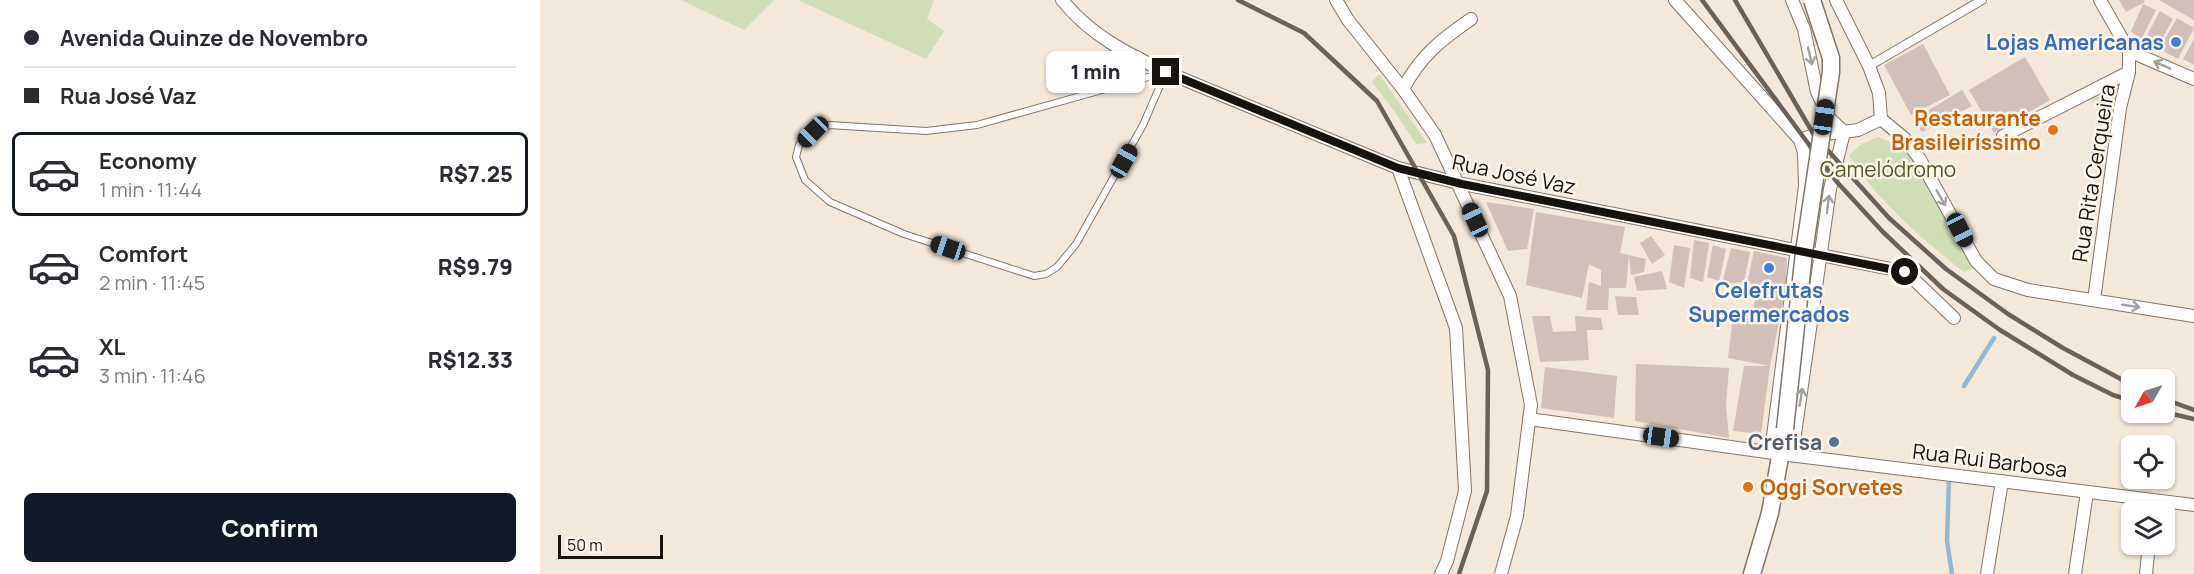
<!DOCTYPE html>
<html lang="en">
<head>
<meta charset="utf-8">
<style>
  :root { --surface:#fff; --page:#f7f7f7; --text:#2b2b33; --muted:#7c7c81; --line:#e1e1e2; --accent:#111827 }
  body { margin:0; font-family:Manrope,sans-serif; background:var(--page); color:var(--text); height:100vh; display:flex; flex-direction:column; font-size:22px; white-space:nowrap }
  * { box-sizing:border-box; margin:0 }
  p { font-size:20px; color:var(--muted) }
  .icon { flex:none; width:33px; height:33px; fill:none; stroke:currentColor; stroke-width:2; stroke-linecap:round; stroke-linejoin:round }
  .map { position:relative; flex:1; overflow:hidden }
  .drawer { display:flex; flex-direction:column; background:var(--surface); width:540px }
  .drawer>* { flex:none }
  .guide { display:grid; align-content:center; height:132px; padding:0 24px; background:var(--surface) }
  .needle { width:39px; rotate:231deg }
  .fabs { position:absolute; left:1581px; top:369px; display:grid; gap:12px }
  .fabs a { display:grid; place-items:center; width:54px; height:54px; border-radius:9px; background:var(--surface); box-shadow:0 2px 4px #0004; font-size:30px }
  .scale { position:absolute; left:18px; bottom:15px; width:105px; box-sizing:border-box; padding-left:6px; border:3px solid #16120d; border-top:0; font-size:16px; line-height:21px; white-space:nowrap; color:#16120d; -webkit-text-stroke:4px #fef6ed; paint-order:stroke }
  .end { position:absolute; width:27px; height:27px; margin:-14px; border:8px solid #16120d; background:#fff; box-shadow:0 0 0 3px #fff }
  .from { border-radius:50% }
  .bubble { position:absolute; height:42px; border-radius:9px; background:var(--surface); box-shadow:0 2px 4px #0004; font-size:20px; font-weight:800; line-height:42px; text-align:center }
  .car { position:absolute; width:18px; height:36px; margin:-18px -9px; border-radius:8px; box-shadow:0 0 4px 2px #0007; background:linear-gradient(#222 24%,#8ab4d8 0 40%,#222 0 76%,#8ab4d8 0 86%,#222 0) }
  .guide b { display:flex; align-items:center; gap:21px; height:57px; font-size:22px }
  .guide b+b { border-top:2px solid var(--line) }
  .guide i { width:15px; height:15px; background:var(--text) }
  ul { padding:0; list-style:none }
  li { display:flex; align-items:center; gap:18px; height:84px; margin:0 12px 9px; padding:0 12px; border:3px solid transparent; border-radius:9px }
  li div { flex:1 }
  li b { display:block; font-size:22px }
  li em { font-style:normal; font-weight:800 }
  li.selected { border-color:var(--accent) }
  li>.icon { width:54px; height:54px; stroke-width:1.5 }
  .cta { display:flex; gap:12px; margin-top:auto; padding:12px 24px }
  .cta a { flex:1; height:69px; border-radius:9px; background:var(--accent); color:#fff; font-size:24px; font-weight:800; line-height:69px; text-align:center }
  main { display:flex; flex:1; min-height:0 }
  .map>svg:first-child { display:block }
</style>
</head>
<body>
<main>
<section class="drawer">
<div class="guide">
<b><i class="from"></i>Avenida Quinze de Novembro</b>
<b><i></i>Rua José Vaz</b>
</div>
<ul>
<li class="selected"><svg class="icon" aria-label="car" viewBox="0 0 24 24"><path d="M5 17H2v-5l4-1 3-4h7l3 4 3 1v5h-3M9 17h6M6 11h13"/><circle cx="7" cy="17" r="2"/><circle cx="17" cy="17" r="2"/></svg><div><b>Economy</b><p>1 min · 11:44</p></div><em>R$7.25</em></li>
<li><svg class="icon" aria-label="car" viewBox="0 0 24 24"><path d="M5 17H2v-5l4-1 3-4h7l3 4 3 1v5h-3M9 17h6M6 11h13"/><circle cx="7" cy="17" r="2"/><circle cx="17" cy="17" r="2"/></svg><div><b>Comfort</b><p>2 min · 11:45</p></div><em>R$9.79</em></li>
<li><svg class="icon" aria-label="car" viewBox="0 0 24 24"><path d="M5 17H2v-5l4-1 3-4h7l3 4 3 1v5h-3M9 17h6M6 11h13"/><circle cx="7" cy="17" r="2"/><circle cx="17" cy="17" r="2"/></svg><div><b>XL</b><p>3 min · 11:46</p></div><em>R$12.33</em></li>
</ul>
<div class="cta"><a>Confirm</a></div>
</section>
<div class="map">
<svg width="1654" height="574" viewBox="0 0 1654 574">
  <rect width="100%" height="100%" fill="#f4e8da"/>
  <g fill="#d1ddb7">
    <polygon points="141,0 234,0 204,30"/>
    <polygon points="258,0 394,0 387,19 404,31 386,59"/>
    <polygon points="839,74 887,143 876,144 855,112 832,82"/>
    <polygon points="1581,81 1579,101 1571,107 1550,99"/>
    <path d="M1338 137 1360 146 1380 168 1434 268 1424 272C1381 238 1338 202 1309 155L1320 145Z"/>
  </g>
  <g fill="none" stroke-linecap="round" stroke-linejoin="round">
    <g stroke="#94b8d3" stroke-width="4.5">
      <polyline points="1424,386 1454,338"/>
      <polyline points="1409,479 1407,541 1412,574"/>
    </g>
  </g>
  <g fill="#d2bfb8">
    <polygon points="1579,0 1604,0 1605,2 1586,12"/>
    <polygon points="1619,0 1654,0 1654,20"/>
    <polygon points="1603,4 1616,10 1601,40 1591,31"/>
    <polygon points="1620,11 1633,19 1617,48 1604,41"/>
    <polygon points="1637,18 1654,28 1638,59 1619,49"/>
    <polygon points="1654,39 1654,65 1643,59"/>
    <polygon points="1383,44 1410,95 1371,115 1344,65"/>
    <polygon points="1485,57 1510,100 1454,133 1429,90"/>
    <polygon points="1422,90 1432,106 1382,132 1374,119"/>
    <polygon points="946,202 994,209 987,249 968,251"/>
    <polygon points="996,212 1085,227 1080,253 1106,259 1104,272 1091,275 1089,255 1086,288 1069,288 1068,310 1046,310 1049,282 1061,286 1061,270 1049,264 1042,298 986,285"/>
    <polygon points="1111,236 1125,255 1112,264 1100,243"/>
    <polygon points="1154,240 1169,243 1163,282 1150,278"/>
    <polygon points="1134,245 1150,248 1144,288 1129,282"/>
    <polygon points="1173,245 1186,249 1179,281 1167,277"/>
    <polygon points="1191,248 1210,252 1204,282 1182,284"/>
    <polygon points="1214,251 1247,258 1246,283 1239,322 1213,315 1216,284 1207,284"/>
    <polygon points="1122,271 1127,289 1097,291 1094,277"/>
    <polygon points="1075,296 1096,297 1099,315 1078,315"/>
    <polygon points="992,316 1010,316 1013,332 1036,331 1035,316 1061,318 1063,330 1047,330 1049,360 1000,362"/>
    <polygon points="1193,317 1239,322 1230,366 1188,358"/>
    <polygon points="1096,364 1189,368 1186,406 1189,438 1095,421"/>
    <polygon points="1204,366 1230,366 1221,434 1193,431"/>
    <polygon points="1005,367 1077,376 1074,418 1001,408"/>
  </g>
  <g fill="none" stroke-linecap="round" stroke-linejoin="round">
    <g stroke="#807569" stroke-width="8">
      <polygon id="service" points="626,72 603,125 536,244 517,267 506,274 494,276 364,234 290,202 265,180 256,157 259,145 273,132 289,125 386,131 437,125"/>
    </g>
    <g stroke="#807569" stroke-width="10">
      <polyline id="pedestrian" points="1329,66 1442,0"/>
    </g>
    <g stroke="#807569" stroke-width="14">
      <g id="minor">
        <path d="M522 0C550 35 586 53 626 72L858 168 918 183 1366 272 1414 318"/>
        <polyline points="796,0 808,20 863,89 895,135 970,296 991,405 977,516 961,574"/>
        <polyline points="1135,0 1260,140 1264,153 1265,186 1231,452"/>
        <polyline points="1252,0 1264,29 1277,92 1290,119 1304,132 1318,130 1341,119"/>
        <polyline points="1296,0 1329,66 1339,93 1341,119"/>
        <polyline points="1560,0 1589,51"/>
        <polyline points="1589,51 1654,79"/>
        <path d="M863 89C881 55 901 40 931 19"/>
        <polyline points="1341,119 1365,139 1379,158 1436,261 1454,279 1488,290 1654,316"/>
        <polyline points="1463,136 1589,72"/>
        <polyline points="858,168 916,328 925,491 907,561 901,574"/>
        <polyline points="1554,300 1580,108 1589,72 1589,51"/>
        <polyline points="989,419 1241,454 1654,505"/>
        <polyline points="1252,455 1290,189 1304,132 1274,135 1260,140"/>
        <polyline points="1447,574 1462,481"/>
        <polyline points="1535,574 1547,492"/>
        <polyline points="1606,574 1609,544"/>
      </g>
    </g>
    <g stroke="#807569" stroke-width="19">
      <polyline id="secondary" points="1212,574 1230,513 1245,429"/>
    </g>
    <use href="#service" stroke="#fff" stroke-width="6"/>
    <use href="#pedestrian" stroke="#fff" stroke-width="8"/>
    <use href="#minor" stroke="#fff" stroke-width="12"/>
    <use href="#secondary" stroke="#fff" stroke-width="16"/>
    <g stroke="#696259" stroke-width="4.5">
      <polyline points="698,0 764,33 837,101 914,236 948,370 947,491 919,574"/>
      <polyline points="1162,0 1296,181 1343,232 1403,289 1460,330 1533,375 1573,395 1592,401"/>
      <polyline points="1195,0 1274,135 1349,218 1406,269 1468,314 1523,348 1592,385"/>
      <polyline points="1624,399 1654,410"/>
      <polyline points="1624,412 1654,419"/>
    </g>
    <g stroke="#807569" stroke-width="19" stroke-linecap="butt">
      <polyline id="secondary-bridge" points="1245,429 1264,252 1291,72 1291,58 1272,0"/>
    </g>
    <use href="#secondary-bridge" stroke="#fff" stroke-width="16"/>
  </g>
  <defs><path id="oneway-shaft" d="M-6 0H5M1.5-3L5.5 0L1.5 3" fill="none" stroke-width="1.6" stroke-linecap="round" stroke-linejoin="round" transform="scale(1.5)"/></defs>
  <g stroke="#a2a09e">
    <use href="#oneway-shaft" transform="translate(1270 56) rotate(77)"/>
    <use href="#oneway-shaft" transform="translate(1622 65) rotate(-156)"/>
    <use href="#oneway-shaft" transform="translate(1401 198) rotate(60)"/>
    <use href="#oneway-shaft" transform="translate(1288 204) rotate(-83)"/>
    <use href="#oneway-shaft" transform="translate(1591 306) rotate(9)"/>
    <use href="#oneway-shaft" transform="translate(1261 397) rotate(-81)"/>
  </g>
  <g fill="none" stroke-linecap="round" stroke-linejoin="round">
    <polyline stroke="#16120d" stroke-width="8" points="626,72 858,168 922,184 1365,272"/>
  </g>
  <g fill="#3f7fe0" stroke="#fef6ed" stroke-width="2">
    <circle cx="1636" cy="42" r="6"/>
    <circle cx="1229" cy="268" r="6"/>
  </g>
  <g fill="#e8710a" stroke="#fef6ed" stroke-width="2">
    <circle cx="1513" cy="130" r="6"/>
    <circle cx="1208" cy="487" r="6"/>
  </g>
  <circle fill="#5c6f8a" stroke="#fef6ed" stroke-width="2" cx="1294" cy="442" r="6"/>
  <g text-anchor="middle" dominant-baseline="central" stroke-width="5" stroke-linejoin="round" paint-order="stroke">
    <g font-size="21" font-weight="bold" fill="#366cbe" stroke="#fef6ed" text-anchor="end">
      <text x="1624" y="42">Lojas Americanas</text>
      <text x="1229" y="290" text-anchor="middle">Celefrutas<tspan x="1229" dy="24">Supermercados</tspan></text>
    </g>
    <g font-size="21" font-weight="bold" fill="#c56008" stroke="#fef6ed" text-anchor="end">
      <text x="1501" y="118">Restaurante<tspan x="1501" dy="24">Brasileiríssimo</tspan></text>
      <text x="1220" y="487" text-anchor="start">Oggi Sorvetes</text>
    </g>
    <g font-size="21" fill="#4d5b20" stroke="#fef6ed">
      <text x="1348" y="169">Camelódromo</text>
    </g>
    <g font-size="21" fill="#16120d" stroke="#fef6ed">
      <text transform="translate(1553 173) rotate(-81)">Rua Rita Cerqueira</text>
      <text transform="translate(974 174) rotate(12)">Rua José Vaz</text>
      <text transform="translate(1450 460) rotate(7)">Rua Rui Barbosa</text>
    </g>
    <g font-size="21" font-weight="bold" fill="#4e5e75" stroke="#fef6ed" text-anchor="end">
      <text x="1282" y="442">Crefisa</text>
    </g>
  </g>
</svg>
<div class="fabs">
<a><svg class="needle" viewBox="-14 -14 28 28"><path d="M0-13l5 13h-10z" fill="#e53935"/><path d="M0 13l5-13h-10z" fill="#7c7c81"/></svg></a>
<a><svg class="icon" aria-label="locate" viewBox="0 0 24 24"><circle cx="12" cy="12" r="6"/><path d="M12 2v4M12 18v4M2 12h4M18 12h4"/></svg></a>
<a><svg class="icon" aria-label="layers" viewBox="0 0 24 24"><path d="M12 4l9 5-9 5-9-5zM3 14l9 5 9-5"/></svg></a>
</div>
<div class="scale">50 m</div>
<i class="end from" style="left:1365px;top:272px"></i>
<i class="end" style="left:626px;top:72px"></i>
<div class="bubble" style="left:506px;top:51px;width:99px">1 min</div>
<i class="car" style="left:1284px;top:117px;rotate:8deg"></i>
<i class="car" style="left:273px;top:132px;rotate:225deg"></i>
<i class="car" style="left:584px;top:161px;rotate:29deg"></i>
<i class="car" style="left:935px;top:220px;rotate:335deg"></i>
<i class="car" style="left:1420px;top:230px;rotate:153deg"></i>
<i class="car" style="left:408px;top:248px;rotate:288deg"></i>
<i class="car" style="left:1121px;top:437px;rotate:98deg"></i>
</div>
</main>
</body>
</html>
